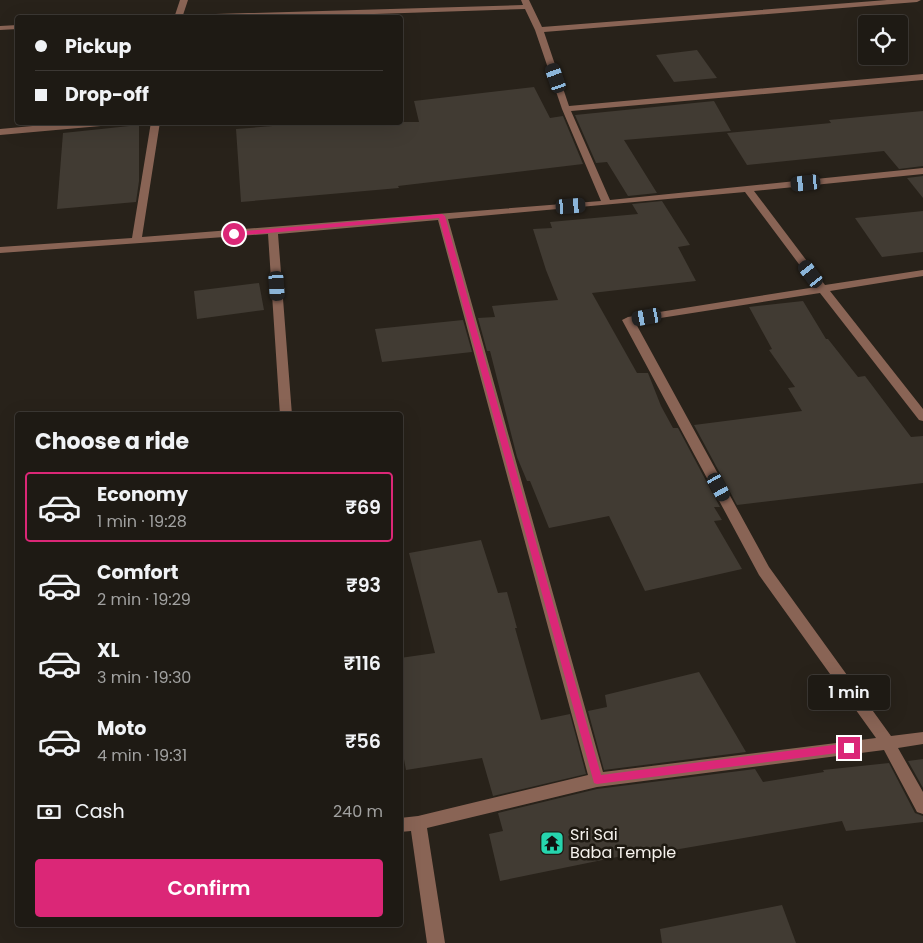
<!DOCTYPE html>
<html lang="en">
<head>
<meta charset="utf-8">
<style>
  :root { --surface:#1e1a14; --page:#2b2722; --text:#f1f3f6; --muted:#a1a1a0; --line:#3c3834; --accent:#db2777 }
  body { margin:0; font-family:Poppins,sans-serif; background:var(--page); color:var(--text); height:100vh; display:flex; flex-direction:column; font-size:19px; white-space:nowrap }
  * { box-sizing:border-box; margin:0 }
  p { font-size:16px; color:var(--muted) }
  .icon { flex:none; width:28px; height:28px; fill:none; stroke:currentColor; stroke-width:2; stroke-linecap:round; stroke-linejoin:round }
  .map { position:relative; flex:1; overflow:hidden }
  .side { position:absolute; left:15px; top:412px; width:388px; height:515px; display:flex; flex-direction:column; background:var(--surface); border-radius:5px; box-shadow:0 5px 20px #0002,0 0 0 1px var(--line) }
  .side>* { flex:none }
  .hud { position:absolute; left:15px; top:15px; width:388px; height:110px; border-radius:5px; box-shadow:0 5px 20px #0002,0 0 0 1px var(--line); display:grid; align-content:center; height:110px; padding:0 20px; background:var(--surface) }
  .fabs { position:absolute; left:858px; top:15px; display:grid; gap:10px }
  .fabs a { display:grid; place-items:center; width:50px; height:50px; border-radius:5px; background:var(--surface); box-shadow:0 5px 20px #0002,0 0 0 1px var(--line); font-size:25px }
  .end { position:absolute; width:22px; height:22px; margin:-11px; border:6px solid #db2777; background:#fff; box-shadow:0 0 0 2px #fff }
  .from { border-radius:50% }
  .bubble { position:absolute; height:35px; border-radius:5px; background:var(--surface); box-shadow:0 5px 20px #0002,0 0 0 1px var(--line); font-size:16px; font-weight:600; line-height:35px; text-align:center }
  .car { position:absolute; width:15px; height:30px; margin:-15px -8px; border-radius:6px; box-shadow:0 0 4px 1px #0007; background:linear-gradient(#222 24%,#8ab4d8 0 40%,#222 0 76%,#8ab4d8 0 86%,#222 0) }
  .hud b { display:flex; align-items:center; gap:18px; height:48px; font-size:19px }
  .hud b+b { border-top:1px solid var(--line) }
  .hud i { width:12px; height:12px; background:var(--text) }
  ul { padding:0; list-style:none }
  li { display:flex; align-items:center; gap:15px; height:70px; margin:0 10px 8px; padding:0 10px; border:2px solid transparent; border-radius:5px }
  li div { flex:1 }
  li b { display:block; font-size:19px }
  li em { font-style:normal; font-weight:600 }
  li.selected { border-color:var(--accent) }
  li>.icon { width:45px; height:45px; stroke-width:1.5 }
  h2 { padding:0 20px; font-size:22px; line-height:60px }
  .pay { display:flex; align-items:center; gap:12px; height:55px; padding:0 20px; font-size:19px }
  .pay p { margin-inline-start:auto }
  .primary-button { display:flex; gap:10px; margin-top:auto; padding:10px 20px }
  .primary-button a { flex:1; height:58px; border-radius:5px; background:var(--accent); color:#fff; font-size:20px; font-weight:600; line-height:58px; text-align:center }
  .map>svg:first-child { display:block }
</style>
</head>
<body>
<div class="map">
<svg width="923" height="943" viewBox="0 0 923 943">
  <rect width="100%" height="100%" fill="#28221a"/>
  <g fill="#413b33">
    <polygon points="697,50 717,78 674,82 656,55"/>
    <polygon points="534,87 550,118 563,116 583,164 398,186 399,188 241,202 236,129 323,122 419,122 414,101"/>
    <polygon points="714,101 731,131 624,140 657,193 628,196 607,162 596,163 575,115"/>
    <polygon points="923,111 923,166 899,169 884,151 747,165 727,133 831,123 829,120"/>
    <polygon points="139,125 139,181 136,202 57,209 63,133"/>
    <polygon points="923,176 923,198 907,178"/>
    <polygon points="662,201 690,245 678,247 696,281 592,293 637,373 648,373 661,406 673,428 678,428 720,507 714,507 722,520 714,521 742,569 645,591 609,516 549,528 530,481 527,481 517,457 490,351 487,351 478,318 495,317 492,306 558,300 546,270 533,229 552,228 550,222 638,214 632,204"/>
    <polygon points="923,211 923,252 882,257 855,218"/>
    <polygon points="259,283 264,310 197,319 194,291"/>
    <polygon points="803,301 826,339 828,339 858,377 865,376 911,437 923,436 923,483 737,505 694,425 802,411 788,388 795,387 769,350 772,349 749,307"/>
    <polygon points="463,320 472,352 382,362 375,329"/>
    <polygon points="481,540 498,593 507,592 517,628 515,628 541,720 570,714 586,774 493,796 482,758 406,770 400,738 400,658 435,653 409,553"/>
    <polygon points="699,672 746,752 604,770 588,711 607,707 605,695"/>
    <polygon points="923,759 923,788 908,761"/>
    <polygon points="889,763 915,813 923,816 923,822 846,831 842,821 662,852 661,848 500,881 489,834 503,831 498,813 597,789 755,769 763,782 824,772 823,770"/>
    <polygon points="782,905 796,943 662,943 660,929"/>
  </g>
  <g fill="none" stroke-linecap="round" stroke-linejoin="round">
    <g fill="#896455" fill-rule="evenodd">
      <path d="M180 0H188L183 15 523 5 521 0H529L542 27 887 0H921L917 2 544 32 569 106 923 74V80L571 111 610 200 923 168V174L754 191 825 285 923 270V276L830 291 923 409V421L919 420 820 293 635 322 769 567 891 736 923 732V744L898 748 923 792V814L917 812 884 750 597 787 427 828 445 943H427L411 831 400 832V818L418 816 588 775 438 220 278 234 292 415H280L268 234 0 253V247L132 238 151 122H160L142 237 601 201 562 109 535 30 525 9 252 18H149L153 16 175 15ZM745 192 816 287 628 317 622 320 759 575 876 738 603 772 448 219Z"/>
      <polygon points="18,25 18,29 0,30 0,26"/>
      <polygon points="76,122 116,122 112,125 0,135 0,129"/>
    </g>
  </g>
  <polygon fill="#db2777" points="442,214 445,216 601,775 849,743 854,748 853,751 597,784 594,783 439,218 234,236 231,234 234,232"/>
  <defs>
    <g id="temple-square" transform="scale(1.25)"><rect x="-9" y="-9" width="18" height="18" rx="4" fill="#26d5ae" stroke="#1e1911"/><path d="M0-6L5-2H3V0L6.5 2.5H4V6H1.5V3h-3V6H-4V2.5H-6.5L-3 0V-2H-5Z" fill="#111"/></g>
  </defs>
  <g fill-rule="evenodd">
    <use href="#temple-square" x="552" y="843"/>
  </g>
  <g text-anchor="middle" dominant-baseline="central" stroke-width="5" stroke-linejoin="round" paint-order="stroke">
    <g font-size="16" fill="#f5f1ec" stroke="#1e1911" text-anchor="start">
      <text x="570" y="834">Sri Sai<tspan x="570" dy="18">Baba Temple</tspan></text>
    </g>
  </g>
</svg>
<div class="fabs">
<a><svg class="icon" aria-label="locate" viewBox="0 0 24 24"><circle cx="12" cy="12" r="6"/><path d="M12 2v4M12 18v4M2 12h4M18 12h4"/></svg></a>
</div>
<i class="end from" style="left:234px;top:234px"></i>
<i class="end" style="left:849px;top:748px"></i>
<div class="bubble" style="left:808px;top:675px;width:82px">1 min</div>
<i class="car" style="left:556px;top:78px;rotate:341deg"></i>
<i class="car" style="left:806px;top:183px;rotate:264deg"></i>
<i class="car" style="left:571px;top:206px;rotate:86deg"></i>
<i class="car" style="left:811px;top:274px;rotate:323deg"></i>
<i class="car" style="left:277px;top:286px;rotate:176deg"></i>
<i class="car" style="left:647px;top:317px;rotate:260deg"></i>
<i class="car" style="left:719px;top:487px;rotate:151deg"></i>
<div class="hud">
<b><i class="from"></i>Pickup</b>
<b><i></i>Drop-off</b>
</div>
<section class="side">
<h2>Choose a ride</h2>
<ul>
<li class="selected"><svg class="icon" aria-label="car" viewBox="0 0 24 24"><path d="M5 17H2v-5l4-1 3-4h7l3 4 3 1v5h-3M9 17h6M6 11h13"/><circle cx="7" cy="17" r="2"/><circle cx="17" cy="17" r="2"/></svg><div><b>Economy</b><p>1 min · 19:28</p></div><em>₹69</em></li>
<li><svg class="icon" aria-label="car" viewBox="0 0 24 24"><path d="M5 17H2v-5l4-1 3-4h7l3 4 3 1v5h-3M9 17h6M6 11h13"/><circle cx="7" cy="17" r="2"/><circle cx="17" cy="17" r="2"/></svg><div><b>Comfort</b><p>2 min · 19:29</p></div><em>₹93</em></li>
<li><svg class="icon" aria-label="car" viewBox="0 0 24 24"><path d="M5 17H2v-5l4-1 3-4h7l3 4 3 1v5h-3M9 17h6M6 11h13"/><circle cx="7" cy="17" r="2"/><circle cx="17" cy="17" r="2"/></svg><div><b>XL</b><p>3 min · 19:30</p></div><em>₹116</em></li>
<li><svg class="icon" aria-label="car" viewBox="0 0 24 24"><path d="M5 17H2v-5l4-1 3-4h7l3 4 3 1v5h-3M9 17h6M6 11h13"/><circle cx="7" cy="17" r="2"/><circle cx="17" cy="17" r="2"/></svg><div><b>Moto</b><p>4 min · 19:31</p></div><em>₹56</em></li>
</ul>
<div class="pay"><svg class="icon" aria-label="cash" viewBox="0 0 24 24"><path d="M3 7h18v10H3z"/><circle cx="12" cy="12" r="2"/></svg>Cash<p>240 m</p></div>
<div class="primary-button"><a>Confirm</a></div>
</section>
</div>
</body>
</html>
